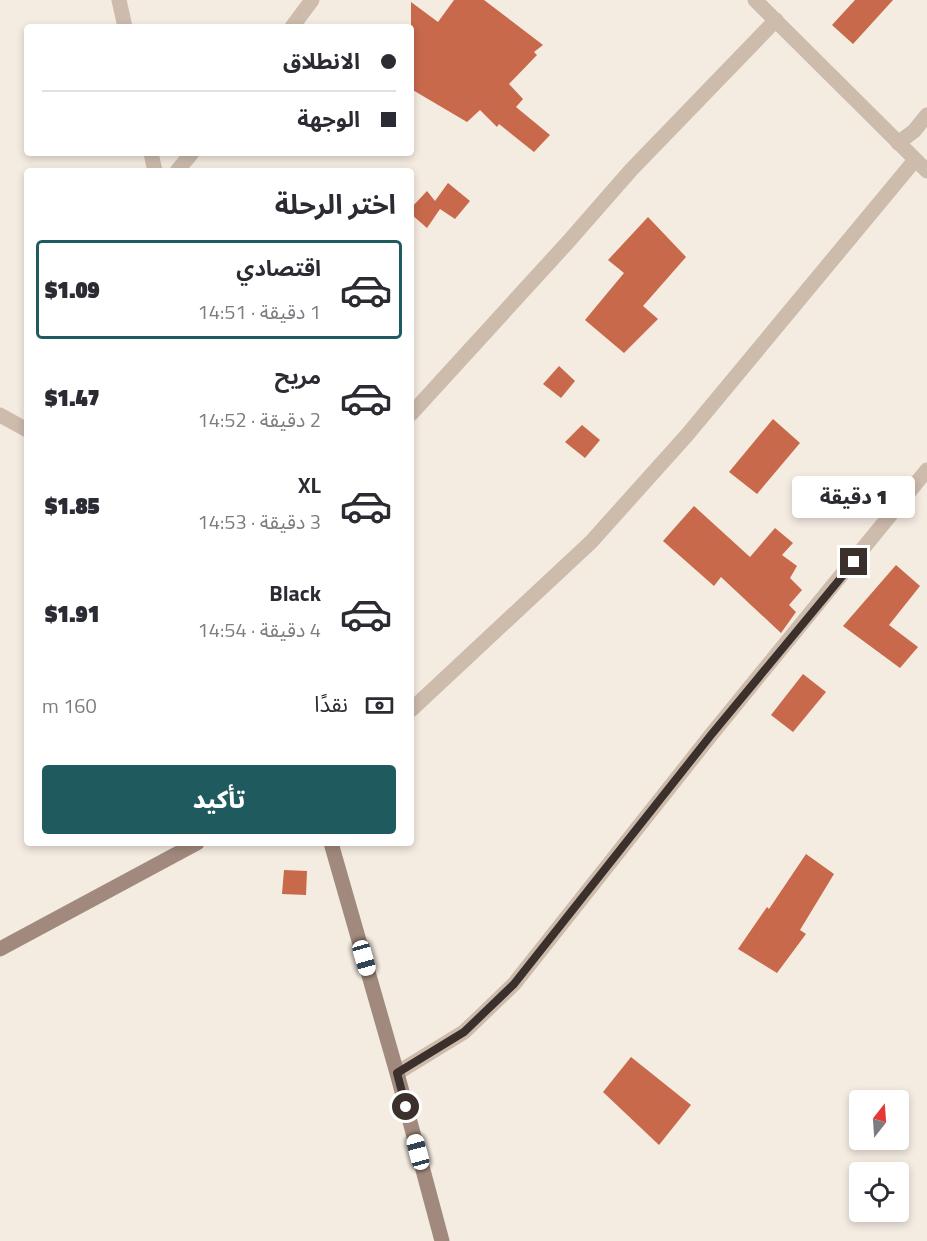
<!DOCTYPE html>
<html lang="ar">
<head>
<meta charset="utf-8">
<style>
  :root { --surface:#fff; --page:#f2f2f3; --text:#2b2b33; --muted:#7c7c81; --line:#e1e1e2; --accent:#1f5a5e }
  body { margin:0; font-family:"Titillium Web","Noto Sans Arabic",sans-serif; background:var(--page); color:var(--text); direction:rtl; height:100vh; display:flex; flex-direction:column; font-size:22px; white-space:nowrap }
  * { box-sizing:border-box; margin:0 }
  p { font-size:20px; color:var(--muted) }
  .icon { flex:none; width:33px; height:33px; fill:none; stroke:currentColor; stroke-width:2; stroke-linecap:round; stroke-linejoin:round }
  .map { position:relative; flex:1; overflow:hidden; direction:ltr }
  .sheet { position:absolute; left:24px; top:168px; width:390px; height:678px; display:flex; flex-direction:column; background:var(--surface); border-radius:6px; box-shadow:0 3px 9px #0003; direction:rtl }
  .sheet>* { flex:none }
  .banner { position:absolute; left:24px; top:24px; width:390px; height:132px; border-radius:6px; box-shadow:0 3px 9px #0003; direction:rtl; display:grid; align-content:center; height:132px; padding:0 18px; background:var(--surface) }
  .needle { width:39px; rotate:17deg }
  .controls { position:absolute; left:849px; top:1090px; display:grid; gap:12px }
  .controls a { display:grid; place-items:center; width:60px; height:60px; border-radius:6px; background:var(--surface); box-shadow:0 3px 9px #0003; font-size:30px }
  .end { position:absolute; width:27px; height:27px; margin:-14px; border:8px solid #3b302b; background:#fff; box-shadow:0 0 0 3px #fff }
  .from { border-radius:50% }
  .bubble { position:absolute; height:42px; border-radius:6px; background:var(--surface); box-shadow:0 3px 9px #0003; font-size:20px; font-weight:800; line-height:42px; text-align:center; direction:rtl }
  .car { position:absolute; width:18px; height:36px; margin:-18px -9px; border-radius:8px; box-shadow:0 0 4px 2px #0007; background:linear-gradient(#fff 24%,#345 0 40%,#fff 0 76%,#345 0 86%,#fff 0) }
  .banner b { display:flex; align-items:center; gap:21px; height:57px; font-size:22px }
  .banner b+b { border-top:2px solid var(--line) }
  .banner i { width:15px; height:15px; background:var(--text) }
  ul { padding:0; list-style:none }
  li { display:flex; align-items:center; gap:18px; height:99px; margin:0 12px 9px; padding:0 6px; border:3px solid transparent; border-radius:6px }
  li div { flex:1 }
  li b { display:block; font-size:22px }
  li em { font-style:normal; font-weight:800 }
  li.selected { border-color:var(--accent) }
  li>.icon { width:54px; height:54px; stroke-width:1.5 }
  h2 { padding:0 18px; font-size:27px; line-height:72px }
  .pay { display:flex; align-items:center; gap:15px; height:66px; padding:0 18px; font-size:22px }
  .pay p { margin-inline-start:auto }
  .primary-button { display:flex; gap:12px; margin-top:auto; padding:12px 18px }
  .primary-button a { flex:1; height:69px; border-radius:6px; background:var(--accent); color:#fff; font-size:24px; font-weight:800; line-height:69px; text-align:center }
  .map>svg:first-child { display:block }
</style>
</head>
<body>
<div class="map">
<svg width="927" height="1241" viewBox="0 0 927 1241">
  <rect width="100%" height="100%" fill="#f4ebe1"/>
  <g fill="#c8694b">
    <polygon points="454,0 484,0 543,45 534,52 537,55 509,84 523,99 516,107 550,135 534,152 499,124 497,127 480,110 467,122 411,89 411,2 438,22"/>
    <polygon points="855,0 893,0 853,44 832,25"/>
    <polygon points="448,183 470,201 455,219 440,209 427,228 411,214 411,208 427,191 435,201"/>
    <polygon points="648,217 686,257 643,306 658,319 624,353 585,320 624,273 608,260"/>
    <polygon points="559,366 575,381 561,398 543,384"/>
    <polygon points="773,419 800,443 757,494 729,472"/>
    <polygon points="582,425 600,440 585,458 565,442"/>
    <polygon points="694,506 750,557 775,528 793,543 782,555 797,566 790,578 802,590 789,605 796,612 781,633 721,577 714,586 663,541"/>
    <polygon points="896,565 920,586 889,625 918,647 900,668 843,626"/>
    <polygon points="803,674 826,692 793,732 771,715"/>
    <polygon points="806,854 834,874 800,930 806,934 777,973 738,949 767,907 769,909"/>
    <polygon points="284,870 307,871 306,895 282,894"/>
    <polygon points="631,1057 691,1105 659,1145 603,1092"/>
  </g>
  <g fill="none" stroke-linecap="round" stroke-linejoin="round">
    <g stroke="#cdbbac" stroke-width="15">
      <polyline points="119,0 125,27"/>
      <polyline points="755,0 927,171"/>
      <polyline points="292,27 312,0"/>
      <polyline points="898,143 914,131 927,115"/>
      <polyline points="151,153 155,171"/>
      <polyline points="177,171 192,153"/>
      <polyline points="411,414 568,242 631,170 776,20"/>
      <polyline points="0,415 27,430"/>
      <polyline points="411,710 591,542 687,435 915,160"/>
      <polyline points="397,1073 464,1032 514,984 711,735 927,470"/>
    </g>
    <g stroke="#a18a7d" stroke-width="15">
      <polyline points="331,843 397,1073 442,1241"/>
      <polyline points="0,949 197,843"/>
    </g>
  </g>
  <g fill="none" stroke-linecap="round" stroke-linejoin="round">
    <polyline stroke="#3b302b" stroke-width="8" points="406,1107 397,1073 464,1032 514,984 711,735 854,562"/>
  </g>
</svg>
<div class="controls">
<a><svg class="needle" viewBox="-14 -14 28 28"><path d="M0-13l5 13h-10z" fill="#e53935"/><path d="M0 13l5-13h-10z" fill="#7c7c81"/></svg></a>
<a><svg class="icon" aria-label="locate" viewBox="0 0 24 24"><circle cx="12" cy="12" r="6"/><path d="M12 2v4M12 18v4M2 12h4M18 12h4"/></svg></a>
</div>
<i class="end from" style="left:406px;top:1107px"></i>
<i class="end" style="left:854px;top:562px"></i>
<div class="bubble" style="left:792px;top:476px;width:123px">1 دقيقة</div>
<i class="car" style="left:364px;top:958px;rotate:164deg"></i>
<i class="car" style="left:418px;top:1152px;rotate:345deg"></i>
<div class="banner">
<b><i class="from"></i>الانطلاق</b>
<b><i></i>الوجهة</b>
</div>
<section class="sheet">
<h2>اختر الرحلة</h2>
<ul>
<li class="selected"><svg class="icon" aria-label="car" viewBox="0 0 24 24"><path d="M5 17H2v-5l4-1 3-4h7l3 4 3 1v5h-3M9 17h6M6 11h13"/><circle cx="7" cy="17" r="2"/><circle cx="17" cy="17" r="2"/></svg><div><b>اقتصادي</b><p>1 دقيقة · 14:51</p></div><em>$1.09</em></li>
<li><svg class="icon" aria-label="car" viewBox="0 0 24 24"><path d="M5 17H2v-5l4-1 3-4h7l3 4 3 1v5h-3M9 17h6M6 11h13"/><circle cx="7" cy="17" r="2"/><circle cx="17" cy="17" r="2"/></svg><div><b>مريح</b><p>2 دقيقة · 14:52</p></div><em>$1.47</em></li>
<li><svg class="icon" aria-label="car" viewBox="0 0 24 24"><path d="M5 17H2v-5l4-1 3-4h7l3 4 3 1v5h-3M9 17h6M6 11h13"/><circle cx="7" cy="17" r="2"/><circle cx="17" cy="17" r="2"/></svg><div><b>XL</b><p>3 دقيقة · 14:53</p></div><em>$1.85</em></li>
<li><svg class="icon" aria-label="car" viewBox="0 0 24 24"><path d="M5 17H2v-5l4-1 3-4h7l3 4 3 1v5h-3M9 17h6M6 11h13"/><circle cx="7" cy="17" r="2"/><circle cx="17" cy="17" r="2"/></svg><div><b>Black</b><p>4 دقيقة · 14:54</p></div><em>$1.91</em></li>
</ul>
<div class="pay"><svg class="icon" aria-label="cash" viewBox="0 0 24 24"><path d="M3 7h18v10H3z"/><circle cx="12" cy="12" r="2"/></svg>نقدًا<p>160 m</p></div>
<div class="primary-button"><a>تأكيد</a></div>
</section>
</div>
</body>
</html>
